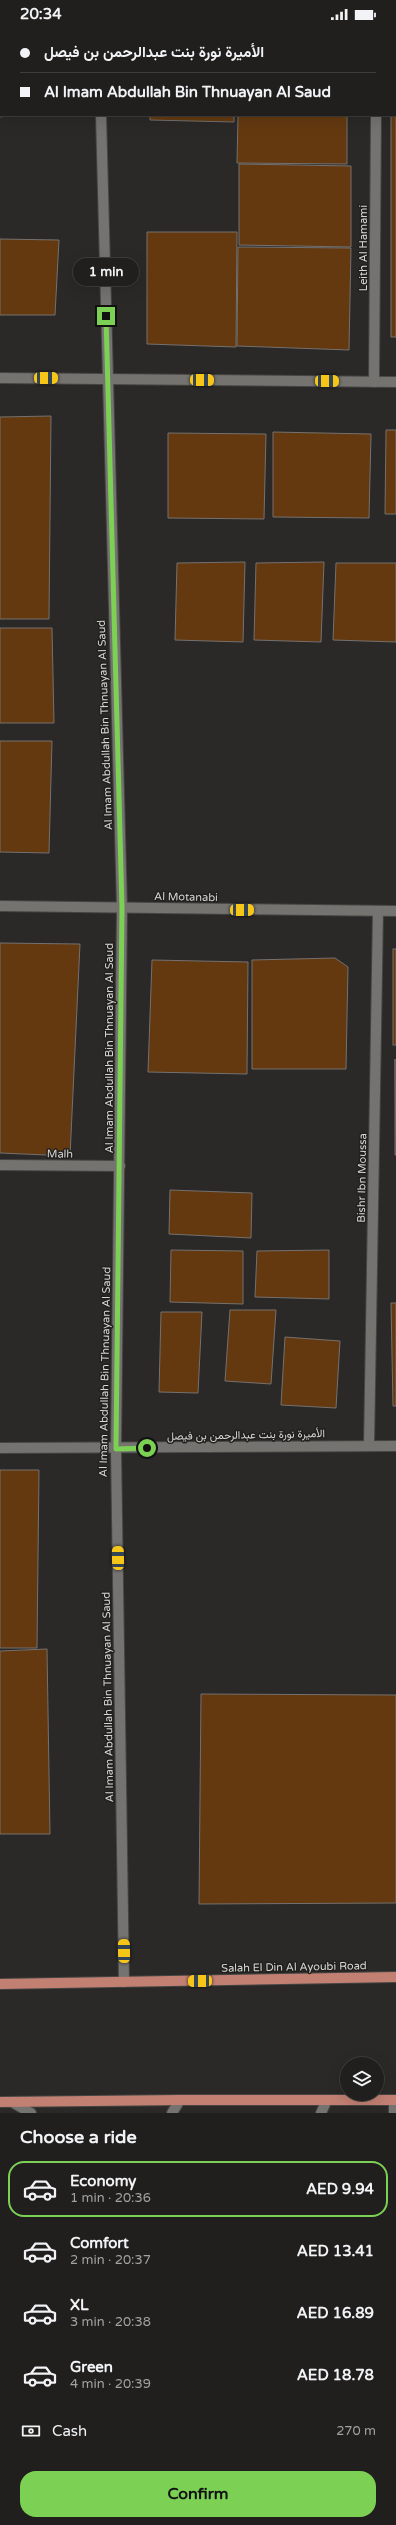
<!DOCTYPE html>
<html lang="en">
<head>
<meta charset="utf-8">
<style>
  :root { --surface:#201f1d; --page:#2d2c2a; --text:#f1f3f6; --muted:#a2a2a4; --line:#3d3d3b; --accent:#7cd155 }
  body { margin:0; font-family:"Varela Round",Vazirmatn,sans-serif; background:var(--page); color:var(--text); height:100vh; display:flex; flex-direction:column; font-size:15px; white-space:nowrap }
  * { box-sizing:border-box; margin:0 }
  p { font-size:13px; color:var(--muted) }
  .icon { flex:none; width:22px; height:22px; fill:none; stroke:currentColor; stroke-width:2; stroke-linecap:round; stroke-linejoin:round }
  .map { position:relative; height:2085px; overflow:hidden }
  .details { display:flex; flex-direction:column; background:var(--surface); flex:1 }
  .details>* { flex:none }
  .guide { position:absolute; left:0px; top:0px; width:396px; height:88px; box-shadow:0 4px 16px #0002,0 0 0 1px var(--line); display:grid; align-content:center; height:88px; padding:0 20px; background:var(--surface) }
  .fabs { position:absolute; left:340px; top:2029px; display:grid; gap:8px }
  .fabs a { display:grid; place-items:center; width:44px; height:44px; border-radius:50%; background:var(--surface); box-shadow:0 4px 16px #0002,0 0 0 1px var(--line); font-size:20px }
  .end { position:absolute; width:18px; height:18px; margin:-9px; border:5px solid #7cd155; background:#111; box-shadow:0 0 0 2px #111 }
  .from { border-radius:50% }
  .bubble { position:absolute; height:28px; border-radius:14px; background:var(--surface); box-shadow:0 4px 16px #0002,0 0 0 1px var(--line); font-size:13px; font-weight:700; line-height:28px; text-align:center }
  .car { position:absolute; width:12px; height:24px; margin:-12px -6px; border-radius:5px; box-shadow:0 0 3px 1px #0007; background:linear-gradient(#f5c518 24%,#345 0 40%,#f5c518 0 76%,#345 0 86%,#f5c518 0) }
  .guide b { display:flex; align-items:center; gap:14px; height:38px; font-size:15px }
  .guide b+b { border-top:1px solid var(--line) }
  .guide i { width:10px; height:10px; background:var(--text) }
  ul { padding:0; list-style:none }
  li { display:flex; align-items:center; gap:12px; height:56px; margin:0 8px 6px; padding:0 12px; border:2px solid transparent; border-radius:16px }
  li div { flex:1 }
  li b { display:block; font-size:15px }
  li em { font-style:normal; font-weight:700 }
  li.active { border-color:var(--accent) }
  li>.icon { width:36px; height:36px; stroke-width:1.5 }
  h2 { padding:0 20px; font-size:18px; line-height:48px }
  .pay { display:flex; align-items:center; gap:10px; height:44px; padding:0 20px; font-size:15px }
  .pay p { margin-inline-start:auto }
  .action { display:flex; gap:8px; margin-top:auto; padding:8px 20px }
  .action a { flex:1; height:46px; border-radius:16px; background:var(--accent); color:#111; font-size:16px; font-weight:700; line-height:46px; text-align:center }
  .status { display:flex; justify-content:space-between; align-items:center; height:28px; padding:0 20px; background:var(--surface); direction:ltr }
  .status svg { height:11px; fill:currentColor }
  .map>svg:first-child { display:block }
</style>
</head>
<body>
<div class="status"><b>20:34</b><svg viewBox="0 0 49 12"><path d="M0 12V9h3v3zM5 12V6h3v6zM10 12V3h3v9zM15 12V0h3v12zM26 1h20v11H26zM47 4h2v5h-2z"/></svg></div>
<div class="map">
<svg width="396" height="2085" viewBox="0 0 396 2085">
  <rect width="100%" height="100%" fill="#2b2927"/>
  <g fill="#643910" stroke="#74716f">
    <polygon points="152,0 236,0 152,1"/>
    <polygon points="239,0 349,0 239,1"/>
    <polygon points="395,86 396,86 396,309 391,309 391,87"/>
    <polygon points="150,87 234,87 234,94 150,92"/>
    <polygon points="238,87 347,87 347,136 237,135"/>
    <polygon points="239,136 351,138 351,219 239,217"/>
    <polygon points="147,204 237,204 236,319 147,316"/>
    <polygon points="0,211 59,212 55,287 0,287"/>
    <polygon points="238,219 351,220 349,322 237,318"/>
    <polygon points="51,388 49,591 0,591 0,389"/>
    <polygon points="386,402 396,402 396,486 385,486"/>
    <polygon points="273,404 371,406 369,490 273,489"/>
    <polygon points="168,405 266,406 264,491 168,490"/>
    <polygon points="245,534 243,614 175,612 177,535"/>
    <polygon points="324,534 321,614 254,612 256,535"/>
    <polygon points="336,535 396,535 396,614 333,612"/>
    <polygon points="0,600 52,600 54,695 0,695"/>
    <polygon points="0,713 52,713 49,825 0,824"/>
    <polygon points="0,915 80,916 70,1128 0,1125"/>
    <rect x="393" y="921" width="3" height="96"/>
    <polygon points="335,930 348,939 346,1041 252,1041 252,932"/>
    <polygon points="152,932 248,934 247,1046 148,1044"/>
    <polygon points="395,1031 396,1127 395,1127"/>
    <polygon points="170,1162 252,1165 251,1210 169,1206"/>
    <polygon points="171,1222 243,1223 243,1276 170,1274"/>
    <polygon points="329,1222 329,1271 255,1269 257,1223"/>
    <polygon points="391,1275 396,1275 396,1378 393,1378"/>
    <polygon points="230,1282 276,1282 271,1356 225,1353"/>
    <polygon points="161,1284 202,1284 198,1365 159,1364"/>
    <polygon points="285,1309 340,1313 336,1380 281,1377"/>
    <polygon points="0,1442 39,1442 37,1620 0,1620"/>
    <polygon points="47,1621 50,1806 0,1806 0,1623"/>
    <polygon points="201,1666 396,1667 396,1875 199,1876"/>
  </g>
  <g fill="none" stroke-linecap="round" stroke-linejoin="round">
    <g stroke="#464543" stroke-width="12">
      <g id="minor">
        <polyline points="70,1 71,0"/>
        <polyline points="377,1 377,0"/>
        <polyline points="0,84 1,83"/>
        <polyline points="101,87 122,880 116,1421 124,1954"/>
        <polyline points="0,350 396,354"/>
        <polyline points="374,354 376,87"/>
        <polyline points="0,878 396,883"/>
        <polyline points="0,1137 120,1138"/>
        <polyline points="369,1418 378,883"/>
        <polyline points="0,1420 396,1418"/>
        <polyline points="12,2074 31,2085"/>
        <polyline points="172,2085 180,2072"/>
        <polyline points="321,2085 326,2074"/>
        <polyline points="394,2085 394,2072"/>
      </g>
    </g>
    <g stroke="#464543" stroke-width="12">
      <g id="major">
        <polyline points="0,1956 396,1949"/>
        <polyline points="0,2074 180,2072 396,2072"/>
      </g>
    </g>
    <use href="#minor" stroke="#757370" stroke-width="10"/>
    <use href="#major" stroke="#c28073" stroke-width="10"/>
  </g>
  <g fill="none" stroke-linecap="round" stroke-linejoin="round">
    <polyline stroke="#7cd155" stroke-width="5" points="106,288 122,880 116,1421 147,1420"/>
  </g>
  <g text-anchor="middle" dominant-baseline="central" stroke-width="3" stroke-linejoin="round" paint-order="stroke">
    <g font-size="11" fill="#d6d6d4" stroke="#21201d">
      <text transform="translate(363 220) rotate(-90)">Leith Al Hamami</text>
      <text transform="translate(105 697) rotate(-92)">Al Imam Abdullah Bin Thnuayan Al Saud</text>
      <text transform="translate(186 869) rotate(1)">Al Motanabi</text>
      <text transform="translate(109 1020) rotate(-90)">Al Imam Abdullah Bin Thnuayan Al Saud</text>
      <text transform="translate(60 1126) rotate(1)">Malh</text>
      <text transform="translate(362 1150) rotate(-89)">Bishr Ibn Moussa</text>
      <text transform="translate(105 1344) rotate(-89)">Al Imam Abdullah Bin Thnuayan Al Saud</text>
      <text transform="translate(246 1407) rotate(-1)">الأميرة نورة بنت عبدالرحمن بن فيصل</text>
      <text transform="translate(108 1669) rotate(-91)">Al Imam Abdullah Bin Thnuayan Al Saud</text>
      <text transform="translate(294 1939) rotate(-1)">Salah El Din Al Ayoubi Road</text>
    </g>
  </g>
</svg>
<div class="fabs">
<a><svg class="icon" aria-label="layers" viewBox="0 0 24 24"><path d="M12 4l9 5-9 5-9-5zM3 14l9 5 9-5"/></svg></a>
</div>
<i class="end from" style="left:147px;top:1420px"></i>
<i class="end" style="left:106px;top:288px"></i>
<div class="bubble" style="left:73px;top:230px;width:66px">1 min</div>
<i class="car" style="left:46px;top:350px;rotate:90deg"></i>
<i class="car" style="left:202px;top:352px;rotate:91deg"></i>
<i class="car" style="left:327px;top:353px;rotate:91deg"></i>
<i class="car" style="left:242px;top:882px;rotate:90deg"></i>
<i class="car" style="left:118px;top:1530px;rotate:359deg"></i>
<i class="car" style="left:124px;top:1923px;rotate:359deg"></i>
<i class="car" style="left:200px;top:1953px;rotate:269deg"></i>
<div class="guide">
<b><i class="from"></i>الأميرة نورة بنت عبدالرحمن بن فيصل</b>
<b><i></i>Al Imam Abdullah Bin Thnuayan Al Saud</b>
</div>
</div>
<section class="details">
<h2>Choose a ride</h2>
<ul>
<li class="active"><svg class="icon" aria-label="car" viewBox="0 0 24 24"><path d="M5 17H2v-5l4-1 3-4h7l3 4 3 1v5h-3M9 17h6M6 11h13"/><circle cx="7" cy="17" r="2"/><circle cx="17" cy="17" r="2"/></svg><div><b>Economy</b><p>1 min · 20:36</p></div><em>AED 9.94</em></li>
<li><svg class="icon" aria-label="car" viewBox="0 0 24 24"><path d="M5 17H2v-5l4-1 3-4h7l3 4 3 1v5h-3M9 17h6M6 11h13"/><circle cx="7" cy="17" r="2"/><circle cx="17" cy="17" r="2"/></svg><div><b>Comfort</b><p>2 min · 20:37</p></div><em>AED 13.41</em></li>
<li><svg class="icon" aria-label="car" viewBox="0 0 24 24"><path d="M5 17H2v-5l4-1 3-4h7l3 4 3 1v5h-3M9 17h6M6 11h13"/><circle cx="7" cy="17" r="2"/><circle cx="17" cy="17" r="2"/></svg><div><b>XL</b><p>3 min · 20:38</p></div><em>AED 16.89</em></li>
<li><svg class="icon" aria-label="car" viewBox="0 0 24 24"><path d="M5 17H2v-5l4-1 3-4h7l3 4 3 1v5h-3M9 17h6M6 11h13"/><circle cx="7" cy="17" r="2"/><circle cx="17" cy="17" r="2"/></svg><div><b>Green</b><p>4 min · 20:39</p></div><em>AED 18.78</em></li>
</ul>
<div class="pay"><svg class="icon" aria-label="cash" viewBox="0 0 24 24"><path d="M3 7h18v10H3z"/><circle cx="12" cy="12" r="2"/></svg>Cash<p>270 m</p></div>
<div class="action"><a>Confirm</a></div>
</section>
</body>
</html>
